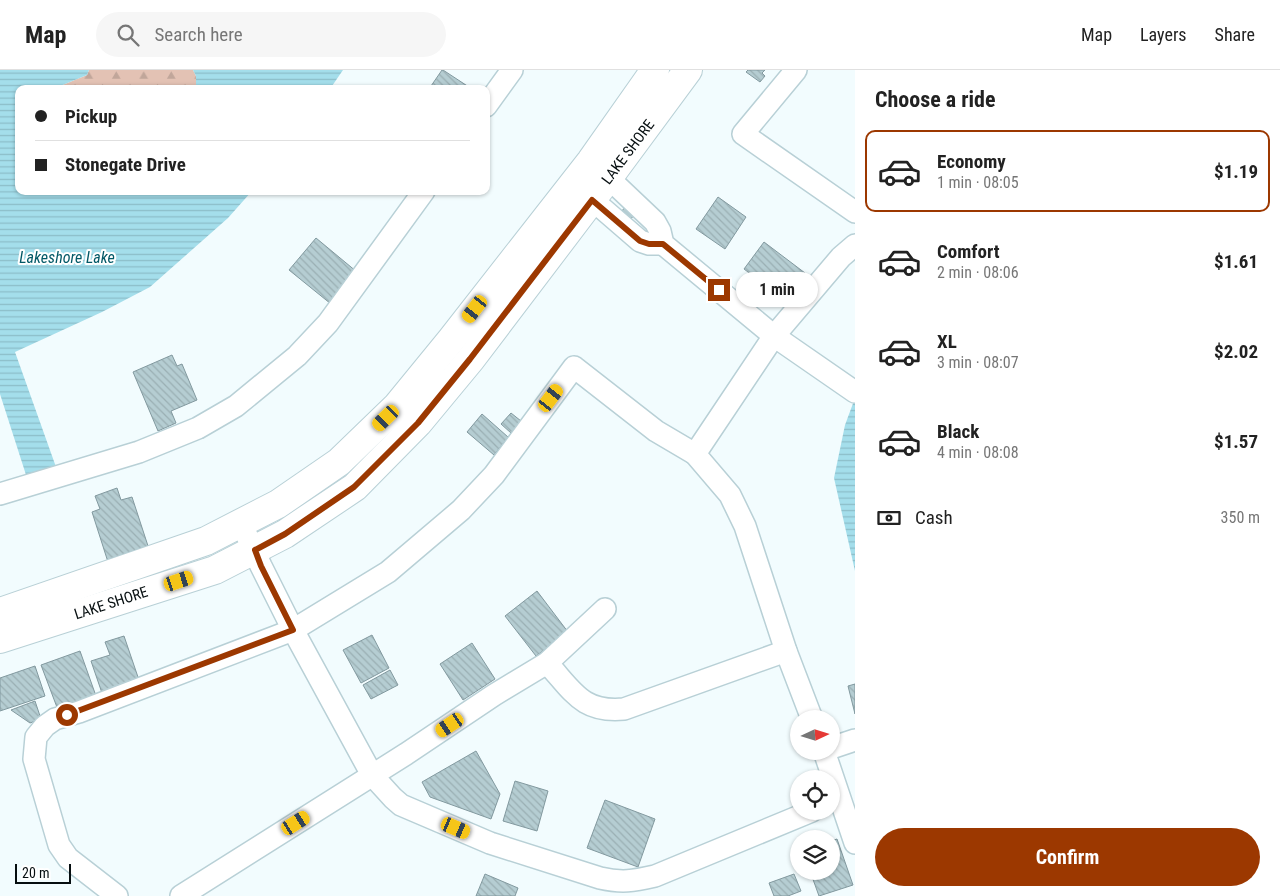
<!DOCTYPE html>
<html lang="en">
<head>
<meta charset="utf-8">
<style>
  :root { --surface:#fff; --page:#f6f6f6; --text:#222; --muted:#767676; --line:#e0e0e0; --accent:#9c3800 }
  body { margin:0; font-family:"Roboto Condensed",sans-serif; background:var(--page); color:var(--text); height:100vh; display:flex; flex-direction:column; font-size:19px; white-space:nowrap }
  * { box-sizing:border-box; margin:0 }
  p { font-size:16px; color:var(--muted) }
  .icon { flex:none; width:28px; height:28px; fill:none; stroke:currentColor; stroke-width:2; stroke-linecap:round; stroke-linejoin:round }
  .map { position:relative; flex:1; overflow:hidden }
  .panel { display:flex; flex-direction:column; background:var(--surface); width:425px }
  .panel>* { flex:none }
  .top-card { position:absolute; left:15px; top:15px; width:475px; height:110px; border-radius:10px; box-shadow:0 1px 4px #0004; display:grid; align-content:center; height:110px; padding:0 20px; background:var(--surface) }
  .needle { width:32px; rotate:86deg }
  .tools { position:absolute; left:790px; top:640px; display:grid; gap:10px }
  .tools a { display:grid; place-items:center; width:50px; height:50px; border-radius:50%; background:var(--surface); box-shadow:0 1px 4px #0004; font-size:25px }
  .scale { position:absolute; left:15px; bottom:12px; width:56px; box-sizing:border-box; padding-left:5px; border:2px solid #060e10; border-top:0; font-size:14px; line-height:18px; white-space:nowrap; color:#060e10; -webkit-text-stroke:4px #fff; paint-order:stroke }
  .end { position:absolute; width:22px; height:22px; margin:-11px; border:6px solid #9c3800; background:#fff; box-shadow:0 0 0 2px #fff }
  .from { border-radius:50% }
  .bubble { position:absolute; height:35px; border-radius:18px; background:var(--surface); box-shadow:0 1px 4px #0004; font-size:16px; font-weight:700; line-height:35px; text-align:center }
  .car { position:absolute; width:15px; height:30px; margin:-15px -8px; border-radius:6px; box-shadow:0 0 4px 1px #0007; background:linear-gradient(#f5c518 24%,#345 0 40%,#f5c518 0 76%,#345 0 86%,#f5c518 0) }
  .top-card b { display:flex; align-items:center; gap:18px; height:48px; font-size:19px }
  .top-card b+b { border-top:1px solid var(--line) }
  .top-card i { width:12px; height:12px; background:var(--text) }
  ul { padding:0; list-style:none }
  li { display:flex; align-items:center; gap:15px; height:82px; margin:0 10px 8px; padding:0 10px; border:2px solid transparent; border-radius:10px }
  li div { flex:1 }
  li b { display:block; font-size:19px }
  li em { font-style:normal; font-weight:700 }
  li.current { border-color:var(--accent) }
  li>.icon { width:45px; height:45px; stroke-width:1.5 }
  h2 { padding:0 20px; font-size:22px; line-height:60px }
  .pay { display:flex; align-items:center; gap:12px; height:55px; padding:0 20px; font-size:19px }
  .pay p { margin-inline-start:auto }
  .primary-button { display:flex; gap:10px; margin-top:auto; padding:10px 20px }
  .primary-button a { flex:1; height:58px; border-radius:30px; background:var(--accent); color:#fff; font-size:20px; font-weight:700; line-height:58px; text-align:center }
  header { display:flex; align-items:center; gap:30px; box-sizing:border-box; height:70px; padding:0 25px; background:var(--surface); border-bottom:1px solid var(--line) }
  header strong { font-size:24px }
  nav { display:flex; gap:28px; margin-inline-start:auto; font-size:18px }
  .search { width:350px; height:45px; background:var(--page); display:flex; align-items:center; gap:12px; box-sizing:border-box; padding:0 18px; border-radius:28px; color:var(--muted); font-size:19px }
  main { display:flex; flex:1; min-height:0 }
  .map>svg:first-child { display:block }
</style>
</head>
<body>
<header>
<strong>Map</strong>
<div class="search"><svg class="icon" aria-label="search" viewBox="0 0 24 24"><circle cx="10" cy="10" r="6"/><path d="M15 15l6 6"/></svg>Search here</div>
<nav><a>Map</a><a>Layers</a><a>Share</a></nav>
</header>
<main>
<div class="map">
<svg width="855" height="826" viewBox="0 0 855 826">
  <defs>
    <pattern id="forest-firs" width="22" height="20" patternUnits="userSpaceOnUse" patternTransform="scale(1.25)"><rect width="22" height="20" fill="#e3c2b4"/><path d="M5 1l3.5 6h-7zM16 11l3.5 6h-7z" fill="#c1a69a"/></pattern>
    <pattern id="water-rules" width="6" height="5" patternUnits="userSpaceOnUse" patternTransform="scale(1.25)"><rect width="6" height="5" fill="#a4deeb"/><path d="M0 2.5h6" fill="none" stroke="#8cbdc8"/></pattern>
    <pattern id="building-back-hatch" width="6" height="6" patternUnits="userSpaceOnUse" patternTransform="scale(1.25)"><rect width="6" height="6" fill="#b5cdd2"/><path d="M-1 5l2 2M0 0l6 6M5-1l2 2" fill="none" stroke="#9aafb3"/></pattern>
  </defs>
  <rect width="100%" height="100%" fill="#f2fcfe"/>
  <polygon fill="url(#forest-firs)" points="89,0 193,0 196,6 196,19 59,19 60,16 87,5"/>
  <g fill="url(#water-rules)">
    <polygon points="0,0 89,0 87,5 60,16 59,19 19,19 19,121 252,121 228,148 150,217 102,242 15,282 56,397 27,408 0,324"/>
    <polygon points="193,0 343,0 330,19 196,19 196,6"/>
    <polygon points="855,328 855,501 834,408 845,355"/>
  </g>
  <g fill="url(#building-back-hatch)" stroke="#82999f">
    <polygon points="442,0 443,0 472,19 436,19 431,16"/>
    <polygon points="748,0 765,0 762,3 765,6 760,12 746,2"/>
    <polygon points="718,127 746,147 725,179 696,159"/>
    <polygon points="627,135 636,143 629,151 620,143"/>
    <polygon points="316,168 357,202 331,234 289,200"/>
    <polygon points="764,172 805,203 785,230 744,199"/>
    <polygon points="172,285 177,296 182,294 197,330 171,341 176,353 158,361 133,302"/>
    <polygon points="511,343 521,351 511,363 501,354"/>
    <polygon points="482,344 508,367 494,385 467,362"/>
    <polygon points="117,418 121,430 132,427 149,479 108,492 92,442 100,439 95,426"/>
    <polygon points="537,521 568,562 536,586 505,546"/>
    <polygon points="372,565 389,598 361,613 343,580"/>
    <polygon points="124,566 140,613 103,626 91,591 110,585 105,572"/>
    <polygon points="472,573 495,609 463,630 440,594"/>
    <polygon points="80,581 96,626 58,640 41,595"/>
    <polygon points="35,596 45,626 0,641 0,608"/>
    <polygon points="390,600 398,615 371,629 363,615"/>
    <polygon points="855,614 855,644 848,616"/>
    <polygon points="35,631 41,649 30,653 11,640"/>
    <polygon points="476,681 500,724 491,749 430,727 422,712"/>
    <polygon points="515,711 548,721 537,761 503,751"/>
    <polygon points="605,730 655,749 638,797 587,778"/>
    <polygon points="837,769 853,815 819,826 810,801 831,801 831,771"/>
    <polygon points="485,804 518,818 515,826 476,826"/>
    <polygon points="794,804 801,821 788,826 774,826 769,813"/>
  </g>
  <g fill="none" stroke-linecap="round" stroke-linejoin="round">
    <g stroke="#b8d0d6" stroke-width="24">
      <g id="street">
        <polyline points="796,0 743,64 855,142"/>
        <polyline points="486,36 512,0"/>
        <polyline points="598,98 655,152 660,161 663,174 774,266 855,322"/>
        <polyline points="581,120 640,171 649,174 663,174"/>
        <polyline points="695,384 774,266 841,187 855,175"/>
        <polyline points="0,424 139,382 198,358 236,336 297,286 328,253 424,121"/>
        <path d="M241 453 261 496 293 560 372 705 393 728 401 735 490 773 600 808C622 813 633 811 655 806L812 741"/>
        <path d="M547 593C573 621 582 643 624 639L786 581"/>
        <polyline points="831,678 855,670"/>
        <polyline points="824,681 855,773"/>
        <polyline points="117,826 68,788 59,775 34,689 36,667 45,656 55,649 79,642 293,560 388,502 461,440 494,405 574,297 656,361 695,384 730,425 745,456 786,581 812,649"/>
        <polyline points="181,826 406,684 494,625 547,593 605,539"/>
      </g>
    </g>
    <g stroke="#b8d0d6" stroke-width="30">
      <g id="secondary">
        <polyline points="0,542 206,471 278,434 339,392 397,336 451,270 591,91 655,0"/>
        <polyline points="0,569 215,500 285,464 355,417 418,353 471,289 609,107 688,0"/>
      </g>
    </g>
    <use href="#street" stroke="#fff" stroke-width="21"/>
    <use href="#secondary" stroke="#fff" stroke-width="28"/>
  </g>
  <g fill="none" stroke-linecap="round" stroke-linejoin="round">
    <polyline stroke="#9c3800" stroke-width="6" points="67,645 293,560 261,496 255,480 285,464 354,417 418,353 470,289 592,130 640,171 649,174 663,174 719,220"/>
  </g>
  <g text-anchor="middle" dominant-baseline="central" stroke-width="4" stroke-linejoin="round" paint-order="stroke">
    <g font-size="15" fill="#060e10" stroke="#fff">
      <text transform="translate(628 82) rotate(-53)">LAKE SHORE</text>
      <text transform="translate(111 533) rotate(-18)">LAKE SHORE</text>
    </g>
    <g font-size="16" font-style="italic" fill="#025866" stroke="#fff">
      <text x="67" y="187">Lakeshore Lake</text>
    </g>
  </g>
</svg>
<div class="tools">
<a><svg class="needle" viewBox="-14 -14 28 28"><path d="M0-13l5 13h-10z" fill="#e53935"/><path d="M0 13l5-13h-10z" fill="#767676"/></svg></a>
<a><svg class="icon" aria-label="locate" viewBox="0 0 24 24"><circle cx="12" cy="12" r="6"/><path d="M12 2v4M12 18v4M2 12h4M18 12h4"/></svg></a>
<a><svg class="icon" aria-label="layers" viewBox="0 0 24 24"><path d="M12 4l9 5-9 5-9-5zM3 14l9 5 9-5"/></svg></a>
</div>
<div class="scale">20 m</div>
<i class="end from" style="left:67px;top:645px"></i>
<i class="end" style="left:719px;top:220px"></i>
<div class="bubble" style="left:736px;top:202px;width:82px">1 min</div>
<i class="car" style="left:475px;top:239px;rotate:218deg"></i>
<i class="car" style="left:551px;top:328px;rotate:37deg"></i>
<i class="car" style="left:386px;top:348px;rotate:226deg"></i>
<i class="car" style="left:179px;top:511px;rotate:72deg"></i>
<i class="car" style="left:450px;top:655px;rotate:236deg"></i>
<i class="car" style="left:296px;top:753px;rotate:58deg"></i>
<i class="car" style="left:456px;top:758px;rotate:113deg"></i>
<div class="top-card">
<b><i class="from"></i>Pickup</b>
<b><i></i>Stonegate Drive</b>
</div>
</div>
<section class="panel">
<h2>Choose a ride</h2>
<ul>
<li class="current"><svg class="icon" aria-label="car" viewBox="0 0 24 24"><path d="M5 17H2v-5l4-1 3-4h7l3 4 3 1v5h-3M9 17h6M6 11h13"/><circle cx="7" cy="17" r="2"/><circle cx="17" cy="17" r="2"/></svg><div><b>Economy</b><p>1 min · 08:05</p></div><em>$1.19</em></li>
<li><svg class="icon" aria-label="car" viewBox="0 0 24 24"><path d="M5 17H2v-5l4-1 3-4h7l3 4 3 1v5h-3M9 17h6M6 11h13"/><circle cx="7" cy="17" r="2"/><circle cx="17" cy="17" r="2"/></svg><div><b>Comfort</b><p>2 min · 08:06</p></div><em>$1.61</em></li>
<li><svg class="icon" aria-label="car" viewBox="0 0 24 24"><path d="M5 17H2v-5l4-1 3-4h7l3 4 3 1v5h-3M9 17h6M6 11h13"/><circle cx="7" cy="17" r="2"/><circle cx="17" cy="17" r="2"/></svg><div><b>XL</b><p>3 min · 08:07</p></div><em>$2.02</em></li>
<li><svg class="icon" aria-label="car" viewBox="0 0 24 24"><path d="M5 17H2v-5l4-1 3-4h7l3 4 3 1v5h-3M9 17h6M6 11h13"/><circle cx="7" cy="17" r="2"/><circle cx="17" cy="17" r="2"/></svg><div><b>Black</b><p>4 min · 08:08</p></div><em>$1.57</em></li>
</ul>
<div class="pay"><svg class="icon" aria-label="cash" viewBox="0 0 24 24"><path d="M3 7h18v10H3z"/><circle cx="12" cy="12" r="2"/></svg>Cash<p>350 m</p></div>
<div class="primary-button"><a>Confirm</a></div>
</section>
</main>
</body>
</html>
